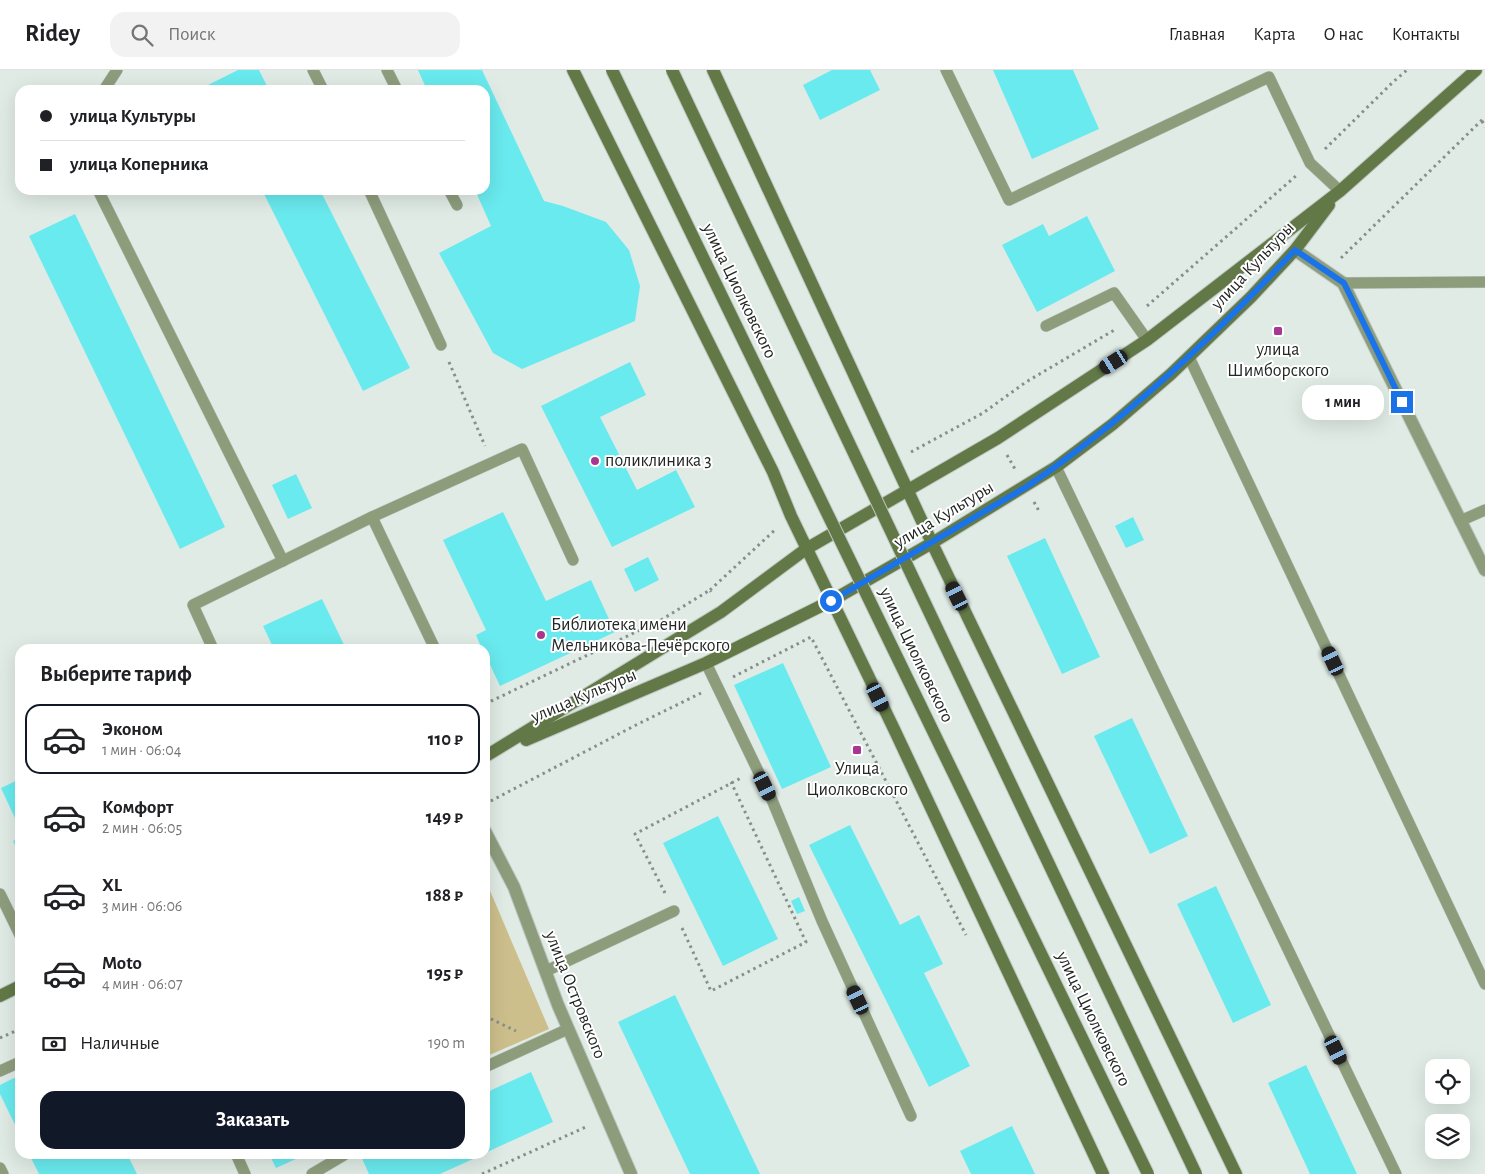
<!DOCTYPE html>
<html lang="ru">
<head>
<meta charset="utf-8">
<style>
  :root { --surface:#fff; --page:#f2f2f2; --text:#202124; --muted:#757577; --line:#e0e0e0; --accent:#111827 }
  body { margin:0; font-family:"Alegreya Sans",sans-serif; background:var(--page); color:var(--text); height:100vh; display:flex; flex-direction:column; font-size:19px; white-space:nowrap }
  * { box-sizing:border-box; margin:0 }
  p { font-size:16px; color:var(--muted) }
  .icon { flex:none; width:28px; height:28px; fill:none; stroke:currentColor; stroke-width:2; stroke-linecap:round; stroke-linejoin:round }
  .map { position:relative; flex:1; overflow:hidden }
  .panel { position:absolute; left:15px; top:574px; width:475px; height:515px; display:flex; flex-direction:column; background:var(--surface); border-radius:15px; box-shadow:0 5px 20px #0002 }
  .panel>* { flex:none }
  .guide { position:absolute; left:15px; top:15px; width:475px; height:110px; border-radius:15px; box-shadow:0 5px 20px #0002; display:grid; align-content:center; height:110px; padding:0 25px; background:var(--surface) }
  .controls { position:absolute; left:1425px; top:989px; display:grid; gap:10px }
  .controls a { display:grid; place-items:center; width:45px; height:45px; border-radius:10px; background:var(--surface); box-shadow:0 5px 20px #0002; font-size:25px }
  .end { position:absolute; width:22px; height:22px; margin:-11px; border:6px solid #1a73e8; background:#fff; box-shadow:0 0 0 2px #fff }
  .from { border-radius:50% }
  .bubble { position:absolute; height:35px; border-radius:15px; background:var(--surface); box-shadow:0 5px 20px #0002; font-size:16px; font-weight:600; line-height:35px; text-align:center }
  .car { position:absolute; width:15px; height:30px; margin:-15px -8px; border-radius:6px; box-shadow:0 0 4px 1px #0007; background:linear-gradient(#222 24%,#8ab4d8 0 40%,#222 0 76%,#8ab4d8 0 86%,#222 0) }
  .guide b { display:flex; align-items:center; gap:18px; height:48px; font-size:19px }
  .guide b+b { border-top:1px solid var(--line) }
  .guide i { width:12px; height:12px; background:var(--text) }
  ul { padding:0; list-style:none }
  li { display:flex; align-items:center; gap:15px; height:70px; margin:0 10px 8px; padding:0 15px; border:2px solid transparent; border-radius:15px }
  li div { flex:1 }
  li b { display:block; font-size:19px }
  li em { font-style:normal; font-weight:600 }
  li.selected { border-color:var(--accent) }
  li>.icon { width:45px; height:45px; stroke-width:1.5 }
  h2 { padding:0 25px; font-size:22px; line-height:60px }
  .pay { display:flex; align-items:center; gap:12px; height:55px; padding:0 25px; font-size:19px }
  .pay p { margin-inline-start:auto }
  .cta { display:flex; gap:10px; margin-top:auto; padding:10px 25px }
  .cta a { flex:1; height:58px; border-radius:15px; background:var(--accent); color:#fff; font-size:20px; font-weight:600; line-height:58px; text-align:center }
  header { display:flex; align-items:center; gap:30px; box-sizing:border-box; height:70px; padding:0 25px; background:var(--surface); border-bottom:1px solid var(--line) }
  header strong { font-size:24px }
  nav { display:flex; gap:28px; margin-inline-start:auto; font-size:18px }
  .search { width:350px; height:45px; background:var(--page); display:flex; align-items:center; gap:12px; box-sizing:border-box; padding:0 18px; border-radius:15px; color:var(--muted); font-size:19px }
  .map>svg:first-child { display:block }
</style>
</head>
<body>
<header>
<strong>Ridey</strong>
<div class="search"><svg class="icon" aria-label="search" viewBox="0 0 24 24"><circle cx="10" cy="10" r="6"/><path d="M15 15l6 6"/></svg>Поиск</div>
<nav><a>Главная</a><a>Карта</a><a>О нас</a><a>Контакты</a></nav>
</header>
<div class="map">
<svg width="1485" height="1104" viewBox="0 0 1485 1104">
  <rect width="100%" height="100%" fill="#e0ebe5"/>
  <polygon fill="#cdbf8c" points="485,809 549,959 485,987"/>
  <g fill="#69eaee">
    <polygon points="238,0 259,0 269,20 211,20 208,15"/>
    <polygon points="418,0 482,0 544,131 563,136 606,152 629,180 640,216 635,251 522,299 493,283 439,183 491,156 475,120 485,120 485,20 427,20"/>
    <polygon points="832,0 870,0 880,20 820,50 803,15"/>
    <polygon points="993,0 1073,0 1099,59 1032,89"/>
    <polygon points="262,120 320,120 410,298 363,321"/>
    <polygon points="75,144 225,457 180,479 29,166"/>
    <polygon points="1087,146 1115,201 1037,242 1002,175 1043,154 1049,166"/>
    <polygon points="630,292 646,325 600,347 637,420 676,400 695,437 612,477 541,336"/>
    <polygon points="296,404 312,438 288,449 272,415"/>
    <polygon points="503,442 546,531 591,510 615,562 500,616 485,584 485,579 482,579 476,565 486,560 443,470"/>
    <polygon points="1133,447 1144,470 1126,478 1115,456"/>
    <polygon points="1045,468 1100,587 1062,604 1007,486"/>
    <polygon points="648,487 659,510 635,522 624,499"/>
    <polygon points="322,529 346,579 274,579 263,556"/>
    <polygon points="783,593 831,697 782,719 734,615"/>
    <polygon points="1132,648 1188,766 1150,784 1094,666"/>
    <polygon points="20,709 20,759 1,718"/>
    <polygon points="718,746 778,869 723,896 663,773"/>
    <polygon points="850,755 900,855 919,845 943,894 924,903 970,996 929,1017 809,775"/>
    <polygon points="20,768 20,786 13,771"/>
    <polygon points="1216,816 1271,935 1233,953 1177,834"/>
    <polygon points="799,827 805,841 797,844 791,831"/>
    <polygon points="675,925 760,1104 690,1104 618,952"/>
    <polygon points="1306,995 1357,1104 1310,1104 1268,1013"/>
    <polygon points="531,1002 553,1052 485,1083 485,1023"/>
    <polygon points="20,1005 20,1065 0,1024 0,1015"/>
    <polygon points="1012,1056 1035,1104 971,1104 960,1081"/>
    <polygon points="29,1084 127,1084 137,1104 39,1104"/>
    <polygon points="269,1084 307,1084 276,1098"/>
    <polygon points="360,1084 484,1084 440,1104 369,1104"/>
  </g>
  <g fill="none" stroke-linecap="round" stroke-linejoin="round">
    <g stroke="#bec8c2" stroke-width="12">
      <g id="service">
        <polyline points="313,0 323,20"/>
        <polyline points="387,0 397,20"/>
        <polyline points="946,0 1009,130 1269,7 1310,93 1340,121"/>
        <polyline points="104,20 117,0"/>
        <polyline points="98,120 283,491"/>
        <polyline points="369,120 441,275"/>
        <polyline points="449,120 457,135"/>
        <polyline points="1343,213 1485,212"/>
        <polyline points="1046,256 1114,223 1147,270"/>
        <polyline points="1189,287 1485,914"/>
        <polyline points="1056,397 1396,1104"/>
        <polyline points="372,447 522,379 573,490"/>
        <polyline points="1460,451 1485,440"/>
        <polyline points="213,579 193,535 372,447 435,579"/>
        <polyline points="706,593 772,730 822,851 911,1046"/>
        <polyline points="0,824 20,865"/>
        <polyline points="546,901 674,841"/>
        <polyline points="485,997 568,959"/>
        <polyline points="0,1001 20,992"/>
        <polyline points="236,1084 245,1104"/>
        <polyline points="0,1098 3,1104"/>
        <polyline points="312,1104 344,1085 344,1084"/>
      </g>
    </g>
    <g stroke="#bec8c2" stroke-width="14">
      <g id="minor">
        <polyline points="1295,180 1343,213 1485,500"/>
        <polyline points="485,761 514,817 558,935 631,1104"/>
      </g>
    </g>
    <g stroke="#bec8c2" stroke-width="14">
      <g id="secondary">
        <polyline points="573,0 773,402 791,446 894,659 1103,1104"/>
        <polyline points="713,0 932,473 1236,1104"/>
        <polyline points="526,670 706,593 831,531 932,473 1056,397 1113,354 1171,304 1251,227 1295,180 1329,135"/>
        <polyline points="486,686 721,542 806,479 998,368 1147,270 1340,121 1476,0"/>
        <polyline points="0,926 20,916"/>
      </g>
    </g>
    <g stroke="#878f8b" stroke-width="3" stroke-dasharray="2.5 4" stroke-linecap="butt">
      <polyline points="1482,51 1485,57"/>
      <polyline points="1325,79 1393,12 1407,0"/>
      <polyline points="1341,188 1485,47"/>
      <polyline points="1147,236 1297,105"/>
      <polyline points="449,292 485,376"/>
      <polyline points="911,382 983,343 1026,312 1116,259"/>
      <polyline points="1007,385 1015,399"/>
      <polyline points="1034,432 1039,441"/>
      <polyline points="710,520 776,459"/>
      <polyline points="733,607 811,567 966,865"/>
      <polyline points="485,634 661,550 710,520 711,522"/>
      <polyline points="485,734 636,655 701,623"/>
      <polyline points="665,823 635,764 741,708"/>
      <polyline points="682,858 711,921 806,872 731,712"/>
      <polyline points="485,946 516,961"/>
      <polyline points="0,968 20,959"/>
      <polyline points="482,1104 588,1056"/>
    </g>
    <use href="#service" stroke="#8d9d7c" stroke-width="11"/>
    <use href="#minor" stroke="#8d9d7c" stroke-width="12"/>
    <use href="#secondary" stroke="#627947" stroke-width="12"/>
    <g stroke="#bec8c2" stroke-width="14" stroke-linecap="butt">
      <g id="secondary-bridge">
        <polyline points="612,0 1148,1104"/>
        <polyline points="672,0 1196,1104"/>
      </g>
    </g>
    <use href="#secondary-bridge" stroke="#627947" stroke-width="12"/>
  </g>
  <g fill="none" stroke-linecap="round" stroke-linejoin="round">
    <path stroke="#1a73e8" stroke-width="6" d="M831 531 1026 417C1127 349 1212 268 1295 180L1344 213 1402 332"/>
  </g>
  <g fill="#a83792" stroke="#fff" stroke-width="2">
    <rect x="1273" y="256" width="10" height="10" rx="2.5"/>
    <circle cx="595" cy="391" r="5"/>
    <circle cx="541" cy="565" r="5"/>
    <rect x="852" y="675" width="10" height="10" rx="2.5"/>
  </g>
  <g text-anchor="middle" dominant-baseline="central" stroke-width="4" stroke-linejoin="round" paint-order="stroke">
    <g font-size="18" fill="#222624" stroke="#fff">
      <text transform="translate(1253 196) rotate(-47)">улица Культуры</text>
      <text transform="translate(739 221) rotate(64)">улица Циолковского</text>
      <text transform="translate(944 445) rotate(-31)">улица Культуры</text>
      <text transform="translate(916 585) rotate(64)">улица Циолковского</text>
      <text transform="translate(584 626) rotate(-23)">улица Культуры</text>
      <text transform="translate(575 925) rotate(68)">улица Островского</text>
      <text transform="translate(1093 949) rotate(64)">улица Циолковского</text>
    </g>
    <g font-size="18" fill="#222624" stroke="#fff">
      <text x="1278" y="280">улица<tspan x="1278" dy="21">Шимборского</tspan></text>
      <text x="605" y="391" text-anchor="start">поликлиника 3</text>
      <text x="551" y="555" text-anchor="start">Библиотека имени<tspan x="551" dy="21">Мельникова-Печёрского</tspan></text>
      <text x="857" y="699">Улица<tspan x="857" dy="21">Циолковского</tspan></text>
    </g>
  </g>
</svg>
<div class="controls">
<a><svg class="icon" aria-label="locate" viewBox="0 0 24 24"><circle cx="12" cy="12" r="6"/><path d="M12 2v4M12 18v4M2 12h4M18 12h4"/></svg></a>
<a><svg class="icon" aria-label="layers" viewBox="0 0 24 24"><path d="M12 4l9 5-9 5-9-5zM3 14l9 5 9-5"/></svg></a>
</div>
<i class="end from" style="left:831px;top:531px"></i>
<i class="end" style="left:1402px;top:332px"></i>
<div class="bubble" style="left:1302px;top:315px;width:82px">1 мин</div>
<i class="car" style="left:1114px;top:292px;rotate:237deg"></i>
<i class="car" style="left:957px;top:526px;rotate:334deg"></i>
<i class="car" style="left:1333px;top:591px;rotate:335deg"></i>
<i class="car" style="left:878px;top:627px;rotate:154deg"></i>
<i class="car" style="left:765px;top:716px;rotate:154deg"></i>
<i class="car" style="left:858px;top:930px;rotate:335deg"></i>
<i class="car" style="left:1336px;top:980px;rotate:154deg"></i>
<div class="guide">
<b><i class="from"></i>улица Культуры</b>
<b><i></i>улица Коперника</b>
</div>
<section class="panel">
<h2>Выберите тариф</h2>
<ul>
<li class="selected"><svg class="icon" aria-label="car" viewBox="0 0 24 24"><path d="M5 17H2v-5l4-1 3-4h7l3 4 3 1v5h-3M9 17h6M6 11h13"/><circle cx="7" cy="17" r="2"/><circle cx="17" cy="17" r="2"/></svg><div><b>Эконом</b><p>1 мин · 06:04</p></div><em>110 ₽</em></li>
<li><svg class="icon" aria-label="car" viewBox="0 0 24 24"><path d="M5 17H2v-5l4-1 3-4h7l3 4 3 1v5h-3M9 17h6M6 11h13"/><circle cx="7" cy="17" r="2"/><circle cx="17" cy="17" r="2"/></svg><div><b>Комфорт</b><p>2 мин · 06:05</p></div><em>149 ₽</em></li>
<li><svg class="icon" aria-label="car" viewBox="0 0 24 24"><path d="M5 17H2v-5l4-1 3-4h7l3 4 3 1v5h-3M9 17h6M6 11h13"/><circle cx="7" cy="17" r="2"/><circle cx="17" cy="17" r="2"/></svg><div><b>XL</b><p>3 мин · 06:06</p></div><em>188 ₽</em></li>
<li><svg class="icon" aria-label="car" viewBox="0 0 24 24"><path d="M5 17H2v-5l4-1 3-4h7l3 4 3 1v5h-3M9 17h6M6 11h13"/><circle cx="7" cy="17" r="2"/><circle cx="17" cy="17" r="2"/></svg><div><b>Moto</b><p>4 мин · 06:07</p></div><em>195 ₽</em></li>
</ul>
<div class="pay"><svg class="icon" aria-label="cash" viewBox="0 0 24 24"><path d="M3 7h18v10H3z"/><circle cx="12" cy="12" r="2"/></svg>Наличные<p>190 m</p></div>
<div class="cta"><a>Заказать</a></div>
</section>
</div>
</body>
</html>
